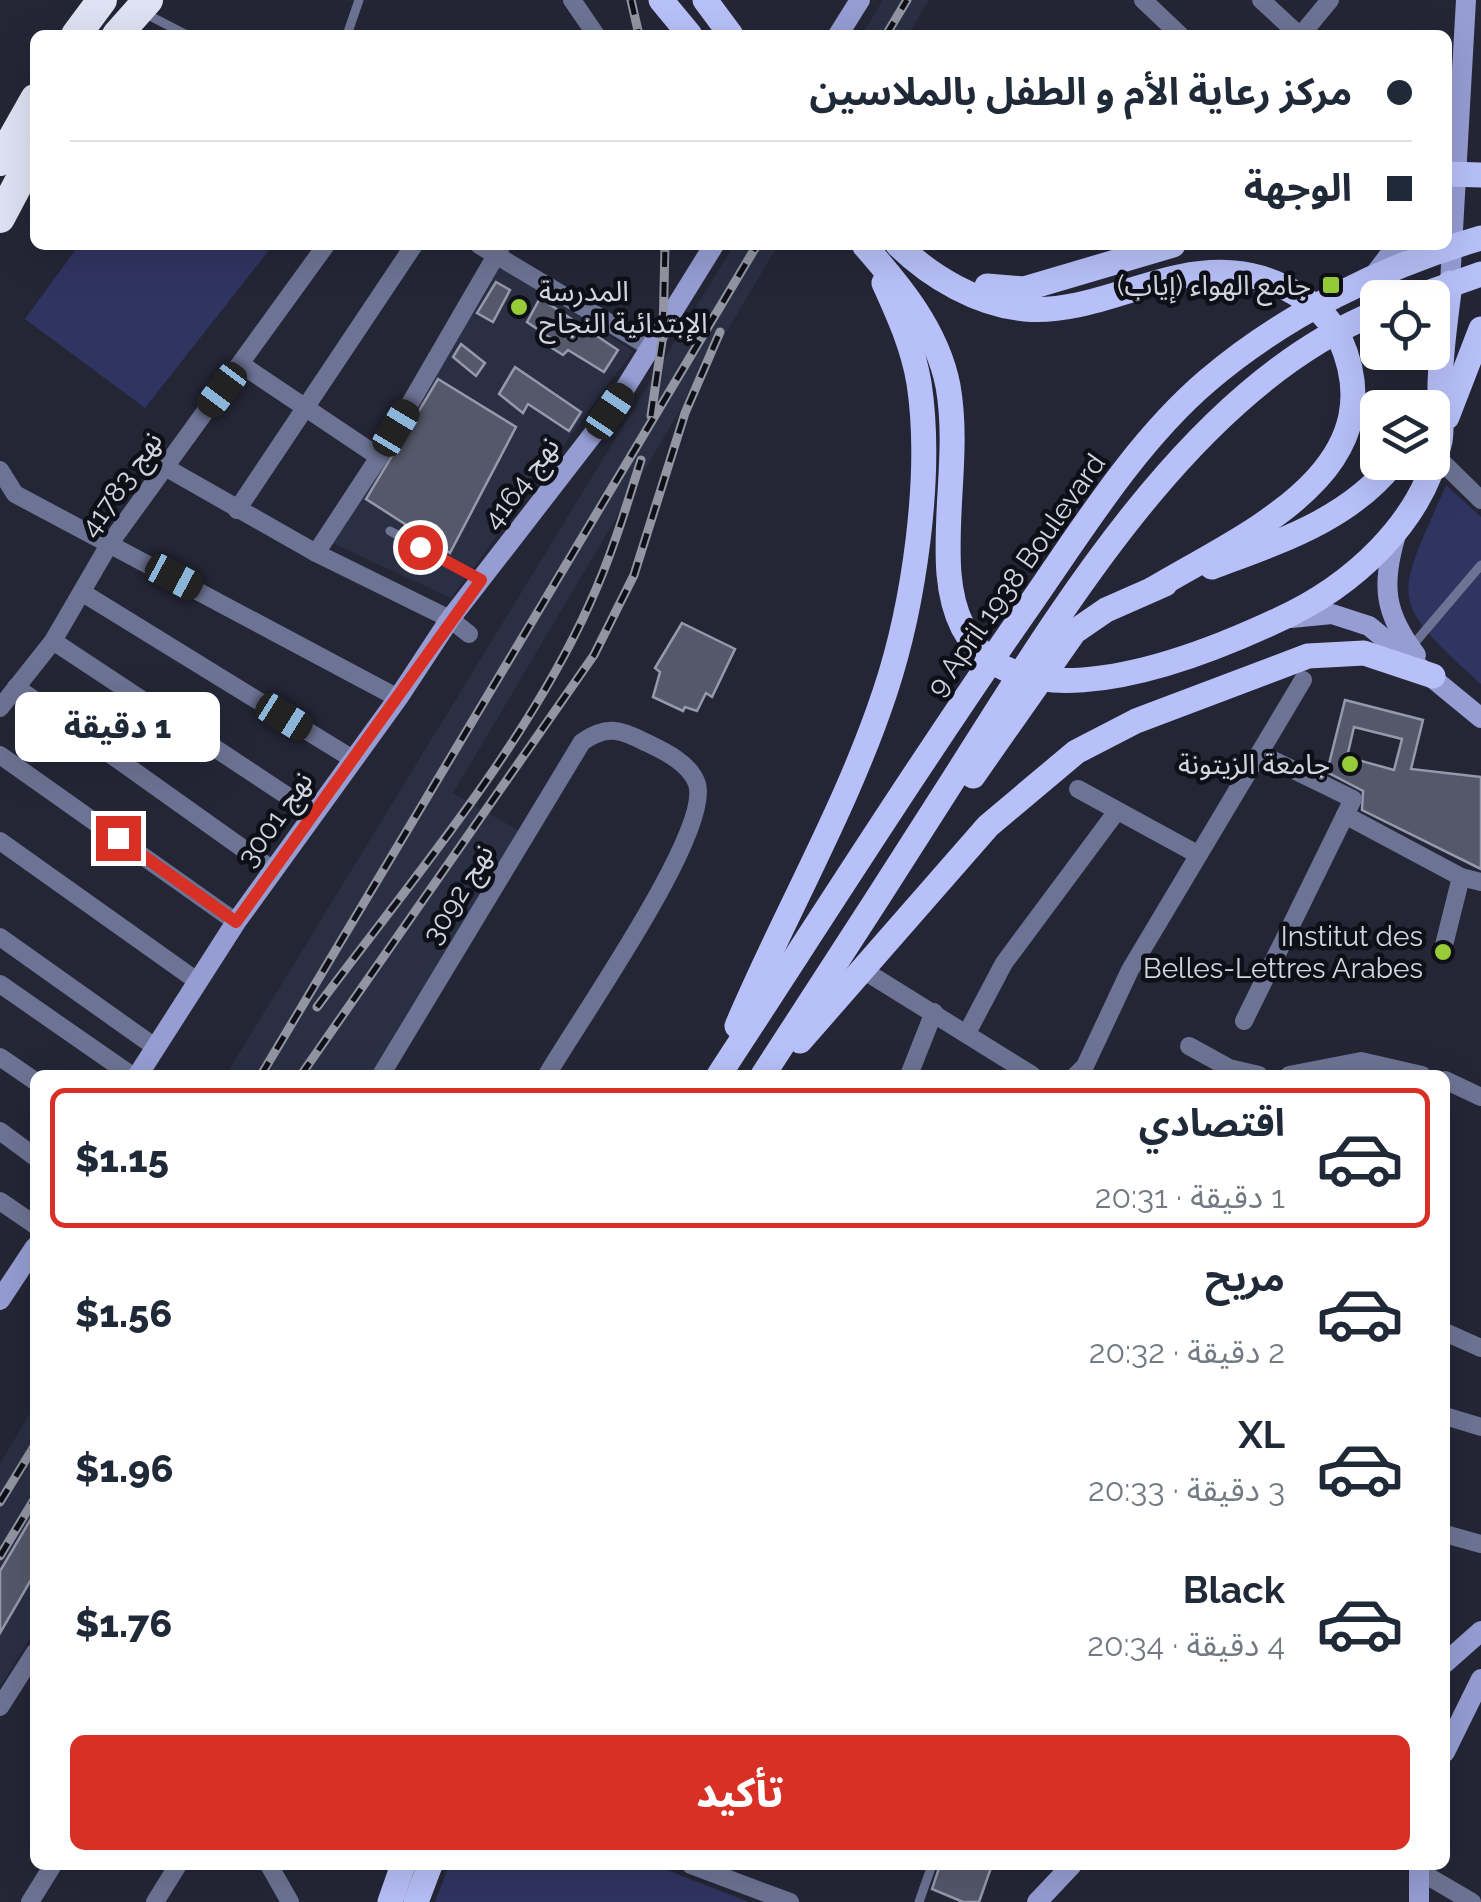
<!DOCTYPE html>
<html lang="ar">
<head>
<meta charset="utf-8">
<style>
  :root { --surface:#fff; --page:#f2f2f3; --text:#1f2937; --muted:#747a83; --line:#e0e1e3; --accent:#d93025 }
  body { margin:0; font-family:Raleway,"Noto Sans Arabic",sans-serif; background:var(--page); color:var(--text); direction:rtl; height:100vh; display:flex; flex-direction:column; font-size:38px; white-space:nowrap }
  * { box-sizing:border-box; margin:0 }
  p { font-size:32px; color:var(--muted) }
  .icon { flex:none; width:55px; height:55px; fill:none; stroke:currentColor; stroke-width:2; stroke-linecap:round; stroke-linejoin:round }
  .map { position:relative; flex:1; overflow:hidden; direction:ltr }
  .sheet { position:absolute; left:30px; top:1070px; width:1420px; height:800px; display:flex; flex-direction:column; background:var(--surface); border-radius:15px; box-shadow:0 10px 40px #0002; direction:rtl }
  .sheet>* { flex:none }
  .guide { position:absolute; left:30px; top:30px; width:1422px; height:220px; border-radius:15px; box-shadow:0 10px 40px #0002; direction:rtl; display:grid; align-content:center; height:220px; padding:0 40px; background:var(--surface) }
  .controls { position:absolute; left:1360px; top:280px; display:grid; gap:20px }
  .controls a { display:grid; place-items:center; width:90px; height:90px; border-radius:15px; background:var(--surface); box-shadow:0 10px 40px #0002; font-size:50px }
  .end { position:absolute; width:45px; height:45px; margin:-22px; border:12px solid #d93025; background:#fff; box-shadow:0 0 0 5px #fff }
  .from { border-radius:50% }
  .bubble { position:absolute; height:70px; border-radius:15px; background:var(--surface); box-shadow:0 10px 40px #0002; font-size:32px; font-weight:800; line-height:70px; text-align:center; direction:rtl }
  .car { position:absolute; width:30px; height:60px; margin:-30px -15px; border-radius:12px; box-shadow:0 0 8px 2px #0007; background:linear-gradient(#222 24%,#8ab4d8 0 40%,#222 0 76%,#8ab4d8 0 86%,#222 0) }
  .guide b { display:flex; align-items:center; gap:35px; height:95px; font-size:38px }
  .guide b+b { border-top:2px solid var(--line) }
  .guide i { width:25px; height:25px; background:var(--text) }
  ul { padding:18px 0 0; list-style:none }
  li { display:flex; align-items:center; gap:30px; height:140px; margin:0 20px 15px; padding:0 20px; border:5px solid transparent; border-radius:15px }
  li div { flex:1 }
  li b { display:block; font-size:38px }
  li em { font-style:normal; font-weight:800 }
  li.on { border-color:var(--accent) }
  li>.icon { width:90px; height:90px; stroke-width:1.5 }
  .primary-button { display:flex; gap:20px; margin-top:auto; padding:20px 40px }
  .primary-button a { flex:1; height:115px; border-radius:15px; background:var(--accent); color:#fff; font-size:40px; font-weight:800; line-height:115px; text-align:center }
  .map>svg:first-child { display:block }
</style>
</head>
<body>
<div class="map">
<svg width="1481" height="1902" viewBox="0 0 1481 1902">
  <rect width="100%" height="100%" fill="#242636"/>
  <g fill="#2b2f44">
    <polygon points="883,0 929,0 908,35 862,35"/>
    <polygon points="734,245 778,245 453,793 523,833 375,1075 226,1075"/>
    <polygon points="498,264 633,351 451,598 332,543"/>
    <polygon points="35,1405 35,1630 0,1687 0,1464"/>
  </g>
  <g fill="#303461">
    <polygon points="79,245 273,245 145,408 25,319"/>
    <path d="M1446 485 1481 517V684C1384 597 1397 600 1446 485Z"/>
    <polygon points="449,1865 654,1865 749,1902 435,1902"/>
  </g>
  <g fill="#55586a" stroke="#9599ac" stroke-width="2.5" fill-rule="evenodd">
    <polygon points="496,282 510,290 493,322 477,313"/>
    <polygon points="540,298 618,350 604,372 568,350 563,355 552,348 555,341 527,322"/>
    <polygon points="461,344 485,363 476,376 453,357"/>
    <polygon points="515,367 581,412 569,431 528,404 523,413 499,394"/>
    <polygon points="438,379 516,427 450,553 366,499"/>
    <polygon points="682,623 735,649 712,697 706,693 697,711 685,707 683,711 653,697 660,672 655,668"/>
    <path d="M1345 700 1423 720 1411 769 1481 777V869L1362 810 1363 791 1327 772ZM1354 727 1402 739 1394 770 1347 757Z"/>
    <polygon points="35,1512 35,1573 0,1633 0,1571"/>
    <polygon points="940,1865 992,1865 979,1902 963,1902 932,1889"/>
  </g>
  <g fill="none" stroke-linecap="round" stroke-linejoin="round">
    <g stroke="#6d7394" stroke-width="9">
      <polyline points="144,13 187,35"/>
      <polyline points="347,35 359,0"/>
      <polyline points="390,531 479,579"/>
      <polyline points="1412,646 1481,565"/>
      <polyline points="919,1902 932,1865"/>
    </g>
    <g stroke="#6d7394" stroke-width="18">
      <polyline points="572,0 596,35"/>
      <polyline points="1143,0 1180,35"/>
      <polyline points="1261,0 1299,35"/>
      <polyline points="1301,35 1330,0"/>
      <polyline points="479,245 653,349"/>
      <polyline points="242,365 379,457"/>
      <polyline points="1436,456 1481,500"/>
      <polyline points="165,467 316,553 450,619 469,634"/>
      <polyline points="0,470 15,494 398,698"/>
      <polyline points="237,510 414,245"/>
      <polyline points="316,553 379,457 502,245"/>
      <polyline points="83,593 351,758"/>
      <polyline points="53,641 313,813"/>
      <polyline points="16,687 273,870"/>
      <polyline points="0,708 53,641 110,543 326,245"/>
      <polyline points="0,755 236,922"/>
      <polyline points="1078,789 1197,854"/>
      <polyline points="1345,815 1461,877 1481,882"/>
      <polyline points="0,841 197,981"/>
      <polyline points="0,937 155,1047"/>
      <polyline points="1443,949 1461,877"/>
      <polyline points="863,970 1032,1075"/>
      <polyline points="0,984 131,1075"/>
      <polyline points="1244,1021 1353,799 1261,754"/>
      <polyline points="967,1033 1004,963 1117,811"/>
      <polyline points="1189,1046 1229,1068 1259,1075"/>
      <polyline points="0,1057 35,1081"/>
      <path d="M381 1075 582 742C606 725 620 729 645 742 664 751 690 763 697 784 712 832 576 1024 547 1075"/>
      <polyline points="909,1075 934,1012"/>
      <polyline points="1076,1075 1085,1066 1130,970 1303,680"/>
      <polyline points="1289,1075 1361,1061 1422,1075"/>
      <polyline points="1445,1080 1481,1097"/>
      <polyline points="0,1131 35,1157"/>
      <polyline points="0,1201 35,1225"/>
      <polyline points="1445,1332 1481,1348"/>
      <polyline points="1445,1416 1481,1427"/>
      <polyline points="1445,1534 1481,1544"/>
      <polyline points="0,1707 35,1652"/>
      <polyline points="269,1865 290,1902"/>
      <polyline points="691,1865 790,1902"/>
      <polyline points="1419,1871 1472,1902"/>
      <polyline points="30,1902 53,1865"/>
      <polyline points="155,1902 178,1865"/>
    </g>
    <g stroke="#959dd3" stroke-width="20">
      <polyline points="838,35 860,0"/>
      <polyline points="1371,279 1397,245"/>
      <polyline points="1450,283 1466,0"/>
      <path d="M1396 535C1381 585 1384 613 1416 655"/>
      <polyline points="1291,618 1332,614 1369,626 1481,718"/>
      <polyline points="138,1075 236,922 398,698 450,619 611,411 714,245"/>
      <polyline points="0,1300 35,1247"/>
      <polyline points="1445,1663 1481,1631"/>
      <polyline points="1445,1752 1481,1679"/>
      <polyline points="1419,1865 1419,1902"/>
      <polyline points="1037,1902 1072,1865"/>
    </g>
    <g stroke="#b7c0f8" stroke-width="25">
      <polyline points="661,0 690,35"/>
      <polyline points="705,0 731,35"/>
      <polyline points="1448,174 1481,175"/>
      <path d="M864 245C900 286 937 330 948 386 959 448 944 512 949 574 964 750 1182 665 1278 620 1351 587 1423 523 1440 441 1443 424 1439 406 1440 389 1440 354 1446 318 1450 283"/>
      <path d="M898 245C931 277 978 305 1025 309 1097 315 1161 266 1234 273 1273 276 1323 302 1340 339 1399 471 1243 535 1153 589"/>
      <polyline points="987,286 1024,289 1173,245"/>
      <polyline points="1413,298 1481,274"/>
      <polyline points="1447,417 1481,329"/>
      <path d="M1212 567C1278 542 1349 520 1394 462"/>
      <polyline points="973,776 1074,632 1106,610 1165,584"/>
      <path d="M737 1026C784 915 847 807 885 692 914 605 933 475 919 383 913 347 899 316 884 283"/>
      <polyline points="800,1041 988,826 1076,752 1136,721 1308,656 1364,653 1433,676"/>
      <path d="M719 1075C823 916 924 756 1033 600 1085 525 1137 441 1207 381 1284 315 1384 266 1481 238"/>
      <path d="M763 1075C825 980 887 884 948 788 1053 624 1189 387 1378 312"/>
      <polyline points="390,1902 403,1865"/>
      <polyline points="416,1902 430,1865"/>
    </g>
    <g stroke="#dfe2f3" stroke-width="30">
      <polyline points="76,35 102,0"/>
      <polyline points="117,35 148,0"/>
      <polyline points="0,161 35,99"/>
      <polyline points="0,218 35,152"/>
    </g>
    <g stroke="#9395a2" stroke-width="9">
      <g id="rail">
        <polyline points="631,0 639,35"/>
        <polyline points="886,35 907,0"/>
        <polyline points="651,416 663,334 665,245"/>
        <path d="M317 1007C411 881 526 746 590 603 611 557 626 508 641 460"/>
        <polyline points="261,1075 757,245"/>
        <polyline points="301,1075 594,655 634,575 685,413 720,332"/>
        <polyline points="0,1502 35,1445"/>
        <polyline points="0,1556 35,1498"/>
      </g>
    </g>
    <use href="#rail" stroke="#0f1017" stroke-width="5" stroke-dasharray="15" stroke-linecap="butt"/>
  </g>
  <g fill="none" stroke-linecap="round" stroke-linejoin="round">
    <polyline stroke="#d93025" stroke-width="12" points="118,838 236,922 481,580 420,547"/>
  </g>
  <g fill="#97cc38" stroke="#0f1017" stroke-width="4">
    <rect x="1321" y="275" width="20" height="20" rx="5"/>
    <circle cx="519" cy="307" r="10"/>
    <circle cx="1350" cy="764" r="10"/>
    <circle cx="1443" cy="952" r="10"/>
  </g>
  <g text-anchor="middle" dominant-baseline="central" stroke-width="9" stroke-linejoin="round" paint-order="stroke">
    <g font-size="28" fill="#d2d4df" stroke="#0f1017" text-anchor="end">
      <text x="1311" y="285">جامع الهواء (إياب)</text>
      <text x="539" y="291" text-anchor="start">المدرسة<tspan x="539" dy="32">الإبتدائية النجاح</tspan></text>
      <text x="1330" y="764">جامعة الزيتونة</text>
      <text x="1423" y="936">Institut des<tspan x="1423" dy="32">Belles-Lettres Arabes</tspan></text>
    </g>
    <g font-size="28" fill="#d2d4df" stroke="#0f1017">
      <text transform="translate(521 483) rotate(-53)">نهج 4164</text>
      <text transform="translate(121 484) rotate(-55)">نهج 41783</text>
      <text transform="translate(1016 575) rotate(-55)">9 April 1938 Boulevard</text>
      <text transform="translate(275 819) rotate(-55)">نهج 3001</text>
      <text transform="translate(458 894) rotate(-59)">نهج 3092</text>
    </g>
  </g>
</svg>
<div class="controls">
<a><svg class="icon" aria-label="locate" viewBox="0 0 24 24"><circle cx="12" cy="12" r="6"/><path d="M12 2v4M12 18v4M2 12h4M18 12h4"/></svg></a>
<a><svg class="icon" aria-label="layers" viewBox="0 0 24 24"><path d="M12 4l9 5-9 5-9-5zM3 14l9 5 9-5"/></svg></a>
</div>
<i class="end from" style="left:420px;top:547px"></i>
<i class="end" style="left:118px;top:838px"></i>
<div class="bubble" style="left:15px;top:692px;width:205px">1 دقيقة</div>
<i class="car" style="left:222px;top:390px;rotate:217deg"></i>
<i class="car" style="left:610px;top:411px;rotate:34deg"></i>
<i class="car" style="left:396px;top:428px;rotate:31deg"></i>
<i class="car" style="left:174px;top:577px;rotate:118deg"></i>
<i class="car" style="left:284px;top:717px;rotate:122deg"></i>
<div class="guide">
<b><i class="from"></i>مركز رعاية الأم و الطفل بالملاسين</b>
<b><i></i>الوجهة</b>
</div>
<section class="sheet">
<ul>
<li class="on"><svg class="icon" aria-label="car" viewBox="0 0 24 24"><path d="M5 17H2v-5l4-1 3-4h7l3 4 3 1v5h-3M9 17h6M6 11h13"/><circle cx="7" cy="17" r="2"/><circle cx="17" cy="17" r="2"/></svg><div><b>اقتصادي</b><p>1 دقيقة · 20:31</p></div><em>$1.15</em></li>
<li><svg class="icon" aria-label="car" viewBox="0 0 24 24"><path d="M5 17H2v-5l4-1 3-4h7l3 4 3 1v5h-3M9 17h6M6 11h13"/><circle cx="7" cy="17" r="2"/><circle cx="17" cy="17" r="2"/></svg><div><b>مريح</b><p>2 دقيقة · 20:32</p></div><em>$1.56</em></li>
<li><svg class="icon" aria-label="car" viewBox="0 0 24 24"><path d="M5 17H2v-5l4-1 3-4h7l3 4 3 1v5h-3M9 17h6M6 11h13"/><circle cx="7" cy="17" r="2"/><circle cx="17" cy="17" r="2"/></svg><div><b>XL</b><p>3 دقيقة · 20:33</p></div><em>$1.96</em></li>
<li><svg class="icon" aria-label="car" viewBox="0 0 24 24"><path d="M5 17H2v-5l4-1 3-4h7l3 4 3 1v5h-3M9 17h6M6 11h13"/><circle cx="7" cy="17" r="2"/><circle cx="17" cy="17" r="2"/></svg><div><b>Black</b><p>4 دقيقة · 20:34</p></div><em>$1.76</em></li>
</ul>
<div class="primary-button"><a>تأكيد</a></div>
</section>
</div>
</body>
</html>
